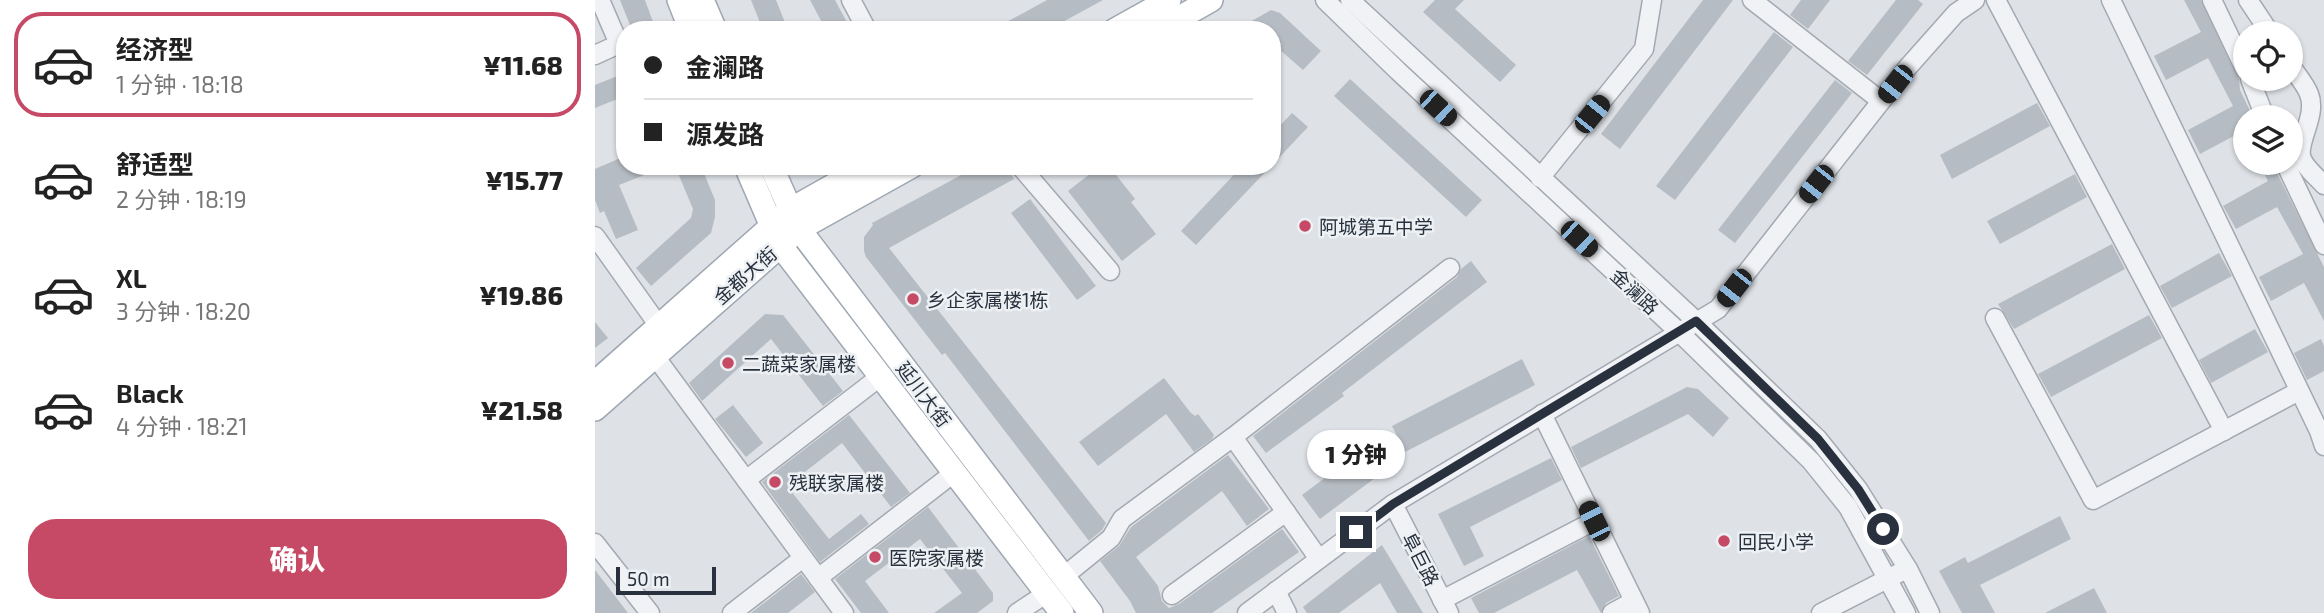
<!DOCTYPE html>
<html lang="zh">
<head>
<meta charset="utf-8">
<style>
  :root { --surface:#fff; --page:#f2f2f2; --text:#222; --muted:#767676; --line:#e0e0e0; --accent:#c64965 }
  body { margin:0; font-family:"Exo 2","Noto Sans SC",sans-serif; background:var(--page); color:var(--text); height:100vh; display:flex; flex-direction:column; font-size:26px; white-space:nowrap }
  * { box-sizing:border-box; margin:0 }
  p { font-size:23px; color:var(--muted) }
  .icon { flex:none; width:38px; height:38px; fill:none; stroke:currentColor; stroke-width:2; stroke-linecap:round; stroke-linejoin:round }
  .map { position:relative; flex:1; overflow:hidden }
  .panel { display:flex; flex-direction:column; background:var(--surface); width:595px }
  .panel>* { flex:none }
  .hud { position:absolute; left:21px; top:21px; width:665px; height:154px; border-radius:28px; box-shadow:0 2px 5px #0004; display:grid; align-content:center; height:154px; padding:0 28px; background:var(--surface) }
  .buttons { position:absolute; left:1638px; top:21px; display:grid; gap:14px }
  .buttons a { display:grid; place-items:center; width:70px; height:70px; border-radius:50%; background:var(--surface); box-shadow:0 2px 5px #0004; font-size:35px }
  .scale { position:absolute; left:21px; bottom:18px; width:100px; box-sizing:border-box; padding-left:7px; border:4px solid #28313d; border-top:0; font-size:19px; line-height:24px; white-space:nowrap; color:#28313d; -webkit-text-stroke:5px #edf1f4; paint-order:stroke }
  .end { position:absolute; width:32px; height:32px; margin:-16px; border:9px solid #28313d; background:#fff; box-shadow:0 0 0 4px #fff }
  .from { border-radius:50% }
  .bubble { position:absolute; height:49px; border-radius:24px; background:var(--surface); box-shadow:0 2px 5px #0004; font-size:23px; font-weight:800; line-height:49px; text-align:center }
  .car { position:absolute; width:21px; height:42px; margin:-21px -10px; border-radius:9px; box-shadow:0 0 5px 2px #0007; background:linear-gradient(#222 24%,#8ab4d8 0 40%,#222 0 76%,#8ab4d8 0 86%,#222 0) }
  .hud b { display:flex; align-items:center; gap:24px; height:66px; font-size:26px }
  .hud b+b { border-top:2px solid var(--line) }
  .hud i { width:18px; height:18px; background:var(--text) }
  ul { padding:12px 0 0; list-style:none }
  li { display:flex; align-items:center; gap:21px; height:105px; margin:0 14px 10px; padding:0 14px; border:4px solid transparent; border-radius:28px }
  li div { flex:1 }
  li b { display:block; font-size:26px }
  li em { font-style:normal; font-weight:800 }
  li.selected { border-color:var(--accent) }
  li>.icon { width:63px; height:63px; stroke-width:1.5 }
  .button { display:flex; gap:14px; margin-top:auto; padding:14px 28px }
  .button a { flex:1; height:80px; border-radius:28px; background:var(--accent); color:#fff; font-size:28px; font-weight:800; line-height:80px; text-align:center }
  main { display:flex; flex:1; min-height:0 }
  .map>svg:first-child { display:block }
</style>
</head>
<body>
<main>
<section class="panel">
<ul>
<li class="selected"><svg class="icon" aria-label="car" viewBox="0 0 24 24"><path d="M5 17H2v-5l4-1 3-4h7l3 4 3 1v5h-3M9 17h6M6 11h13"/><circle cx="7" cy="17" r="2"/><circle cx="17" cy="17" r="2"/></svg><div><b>经济型</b><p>1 分钟 · 18:18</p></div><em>¥11.68</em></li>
<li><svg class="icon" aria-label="car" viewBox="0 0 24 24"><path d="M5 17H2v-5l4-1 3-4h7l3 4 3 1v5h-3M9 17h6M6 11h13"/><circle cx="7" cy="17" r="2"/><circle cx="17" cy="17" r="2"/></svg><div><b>舒适型</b><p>2 分钟 · 18:19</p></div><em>¥15.77</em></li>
<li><svg class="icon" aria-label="car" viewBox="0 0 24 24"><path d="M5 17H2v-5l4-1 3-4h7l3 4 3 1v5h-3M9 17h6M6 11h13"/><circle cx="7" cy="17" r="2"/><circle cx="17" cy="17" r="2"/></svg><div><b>XL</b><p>3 分钟 · 18:20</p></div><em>¥19.86</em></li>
<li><svg class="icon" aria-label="car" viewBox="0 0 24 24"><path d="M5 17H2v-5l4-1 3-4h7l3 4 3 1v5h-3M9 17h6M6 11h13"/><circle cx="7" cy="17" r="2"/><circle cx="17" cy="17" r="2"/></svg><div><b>Black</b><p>4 分钟 · 18:21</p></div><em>¥21.58</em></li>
</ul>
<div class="button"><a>确认</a></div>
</section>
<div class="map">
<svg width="1729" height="613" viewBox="0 0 1729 613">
  <rect width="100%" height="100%" fill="#dee2e7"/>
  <g fill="#b6bcc3">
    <polygon points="25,0 50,0 61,30 37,30"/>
    <polygon points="156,0 181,0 193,30 168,30"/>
    <polygon points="215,0 240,0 256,30 231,30"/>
    <polygon points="452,0 508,0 453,30 397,30"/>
    <polygon points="840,0 869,0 860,9 921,65 905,82 828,12"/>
    <polygon points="1108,0 1138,0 1025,149 1006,134"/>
    <polygon points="1206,0 1235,0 1213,29 1195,15"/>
    <polygon points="1301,0 1323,0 1328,4 1272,75 1253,61"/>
    <polygon points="1589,0 1606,0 1644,78 1645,90 1658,117 1650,117 1650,130 1605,154 1593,130 1638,106 1613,58 1571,80 1559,56 1606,32"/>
    <polygon points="676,10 685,13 726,51 708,70 677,43 677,30 641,30"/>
    <polygon points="1179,32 1198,47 1080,200 1061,186"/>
    <polygon points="30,73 30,96 0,108 0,85"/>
    <polygon points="755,79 887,200 871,217 739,96"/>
    <polygon points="1240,80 1257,93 1140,243 1123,230"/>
    <polygon points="1442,103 1455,126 1357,179 1345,155"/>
    <polygon points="697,113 713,127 677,165 677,134"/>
    <polygon points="30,156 30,166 70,167 24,185 43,230 21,239 9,211 5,213 0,200 0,169"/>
    <polygon points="1664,163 1677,163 1729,267 1729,321 1709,283 1676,301 1664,277 1708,254 1682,207 1641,229 1628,206 1673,181"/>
    <polygon points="80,166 106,166 120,200 120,217 116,233 56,286 41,268 96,218 98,209"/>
    <polygon points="383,166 412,166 419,179 294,248 511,523 507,530 494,541 350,353 347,355 271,257 269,251 269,237 278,225 277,223"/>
    <polygon points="505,166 514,166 540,199 536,202 561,234 527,261 473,191"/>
    <polygon points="647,166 676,166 601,245 586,231"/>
    <polygon points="1480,174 1492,197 1405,244 1392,221"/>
    <polygon points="435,199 501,286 482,300 416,213"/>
    <polygon points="1517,244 1530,269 1419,329 1403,304"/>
    <polygon points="1624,253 1637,276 1577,308 1565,286"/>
    <polygon points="876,261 892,282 747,393 749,396 671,453 658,436 862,277 866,269"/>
    <polygon points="170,314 188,315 248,391 228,406 176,339 107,401 94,383"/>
    <polygon points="1554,315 1567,338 1456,397 1443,374"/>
    <polygon points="0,322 13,338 0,348"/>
    <polygon points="1660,329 1673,352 1616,383 1604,360"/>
    <polygon points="1726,339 1729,346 1729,371 1712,380 1699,353"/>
    <polygon points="927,359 940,385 810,452 797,426"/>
    <polygon points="569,378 595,412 600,416 603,414 619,435 617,439 599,452 571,414 503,466 484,442"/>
    <polygon points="1092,387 1103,389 1134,418 1118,437 1093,414 986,468 976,447"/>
    <polygon points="138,405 168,443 151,457 120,419"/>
    <polygon points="254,415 315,493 296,507 247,443 192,486 234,539 266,514 274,524 225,562 167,482"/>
    <polygon points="782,439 800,463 725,519 707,495"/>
    <polygon points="633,455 674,509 652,526 627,491 541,557 563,586 567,601 574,608 584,604 687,529 704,552 617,613 541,613 535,601 505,561 524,546 536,527"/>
    <polygon points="956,458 967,480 875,527 889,556 869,566 843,514"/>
    <polygon points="333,507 398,593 398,601 382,613 339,613 367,593 325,539 270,581 294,613 266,613 240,579"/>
    <polygon points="1465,516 1476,539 1385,585 1400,613 1367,613 1344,571 1370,557 1373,563"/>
    <polygon points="994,536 1024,596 1011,603 1006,613 982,570 899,613 884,613 876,598"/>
    <polygon points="787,545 828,613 802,613 785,583 744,613 712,613 708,607"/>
    <polygon points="0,570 33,613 0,613"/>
    <polygon points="206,574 220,592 193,613 156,613"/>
    <polygon points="1499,588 1512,613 1450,613"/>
  </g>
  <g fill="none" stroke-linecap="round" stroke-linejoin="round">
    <g stroke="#a4a9b1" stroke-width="21">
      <g id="minor">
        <polyline points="256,0 272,30"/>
        <polyline points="730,0 803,71 1084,332 1216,461 1253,507 1311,613"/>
        <polyline points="755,0 1101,321 1223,439 1263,489 1313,569 1335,613"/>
        <polyline points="1157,0 1286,101"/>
        <polyline points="1401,0 1629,431"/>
        <polyline points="1516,0 1724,431 1729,446"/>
        <polyline points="1617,0 1650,69"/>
        <polyline points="1653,0 1675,33"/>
        <polyline points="0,55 24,44 5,0"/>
        <path d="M1696 66C1702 75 1710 84 1714 94 1723 116 1700 144 1707 159 1711 169 1722 177 1729 185"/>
        <polyline points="1655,79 1670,117"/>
        <polyline points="1690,163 1729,245"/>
        <polyline points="425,166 515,271"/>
        <polyline points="945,178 1049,49 1057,0"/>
        <polyline points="0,236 64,326"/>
        <polyline points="1400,318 1498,500 1704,391"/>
        <polyline points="59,355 249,613"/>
        <polyline points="947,414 1045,613"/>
        <polyline points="638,437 724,559"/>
        <polyline points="151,480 286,376"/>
        <polyline points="798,504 854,613"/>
        <polyline points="0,543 55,613"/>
        <polyline points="468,577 516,538 527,519 638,437 855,268"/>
        <polyline points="223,578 360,472"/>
        <polyline points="681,591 692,613"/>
        <polyline points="577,595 691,512"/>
        <polyline points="847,600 999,521"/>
        <polyline points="137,613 208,558"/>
        <polyline points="422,613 452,593"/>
        <polyline points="652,613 798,504 1123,309 1313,67 1361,13 1380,0"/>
        <polyline points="1017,613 1039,601"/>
        <polyline points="1226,613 1304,573"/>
      </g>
    </g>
    <g stroke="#9ea7b2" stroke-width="26">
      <g id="major">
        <polyline points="84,0 96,30"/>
        <polyline points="107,0 120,30"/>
        <polyline points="520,30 574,0"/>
        <polyline points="563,30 616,0"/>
        <polyline points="151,166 185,245 467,613"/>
        <polyline points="176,166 204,229 496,613"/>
        <polyline points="0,383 195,210 273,166"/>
        <polyline points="0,409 204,229 317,166"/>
      </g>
    </g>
    <use href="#minor" stroke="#f0f2f5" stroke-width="18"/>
    <use href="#major" stroke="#fff" stroke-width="23"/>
  </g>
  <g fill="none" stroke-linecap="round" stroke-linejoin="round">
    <polyline stroke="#28313d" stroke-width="9" points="761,532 798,504 1101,321 1223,439 1263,489 1288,529"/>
  </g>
  <g fill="#c64965" stroke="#edf1f4" stroke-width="2.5">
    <circle cx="710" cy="226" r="7"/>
    <circle cx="318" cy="299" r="7"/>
    <circle cx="133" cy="363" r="7"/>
    <circle cx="180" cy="482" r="7"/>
    <circle cx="1129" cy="541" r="7"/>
    <circle cx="280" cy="557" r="7"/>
  </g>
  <g text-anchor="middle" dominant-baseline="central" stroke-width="5" stroke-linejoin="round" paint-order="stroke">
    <g font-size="19" fill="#28313d" stroke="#edf1f4" text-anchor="start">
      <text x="724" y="226">阿城第五中学</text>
      <text x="332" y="299">乡企家属楼1栋</text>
      <text x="147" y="363">二蔬菜家属楼</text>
      <text x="194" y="482">残联家属楼</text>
      <text x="1143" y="541">回民小学</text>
      <text x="294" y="557">医院家属楼</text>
    </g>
    <g font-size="19" fill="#28313d" stroke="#edf1f4">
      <text transform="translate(150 275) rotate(-41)">金都大街</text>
      <text transform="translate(1040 291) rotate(43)">金澜路</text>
      <text transform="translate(329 394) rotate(53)">延川大街</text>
      <text transform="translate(826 559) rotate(63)">阜巨路</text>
    </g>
  </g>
</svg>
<div class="buttons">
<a><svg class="icon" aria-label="locate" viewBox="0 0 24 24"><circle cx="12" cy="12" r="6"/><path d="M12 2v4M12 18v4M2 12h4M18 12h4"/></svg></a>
<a><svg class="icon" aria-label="layers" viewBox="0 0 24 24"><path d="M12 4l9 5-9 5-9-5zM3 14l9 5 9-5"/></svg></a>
</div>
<div class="scale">50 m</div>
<i class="end from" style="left:1288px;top:529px"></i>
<i class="end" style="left:761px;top:532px"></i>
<div class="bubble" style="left:712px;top:430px;width:98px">1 分钟</div>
<i class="car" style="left:1300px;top:84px;rotate:218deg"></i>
<i class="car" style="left:843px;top:108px;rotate:133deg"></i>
<i class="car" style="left:997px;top:114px;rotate:39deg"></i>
<i class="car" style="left:1221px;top:184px;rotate:218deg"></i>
<i class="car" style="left:984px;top:239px;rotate:133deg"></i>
<i class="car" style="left:1139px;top:288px;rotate:218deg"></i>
<i class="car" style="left:999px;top:521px;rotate:334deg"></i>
<div class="hud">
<b><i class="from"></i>金澜路</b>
<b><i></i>源发路</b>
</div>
</div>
</main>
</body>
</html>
